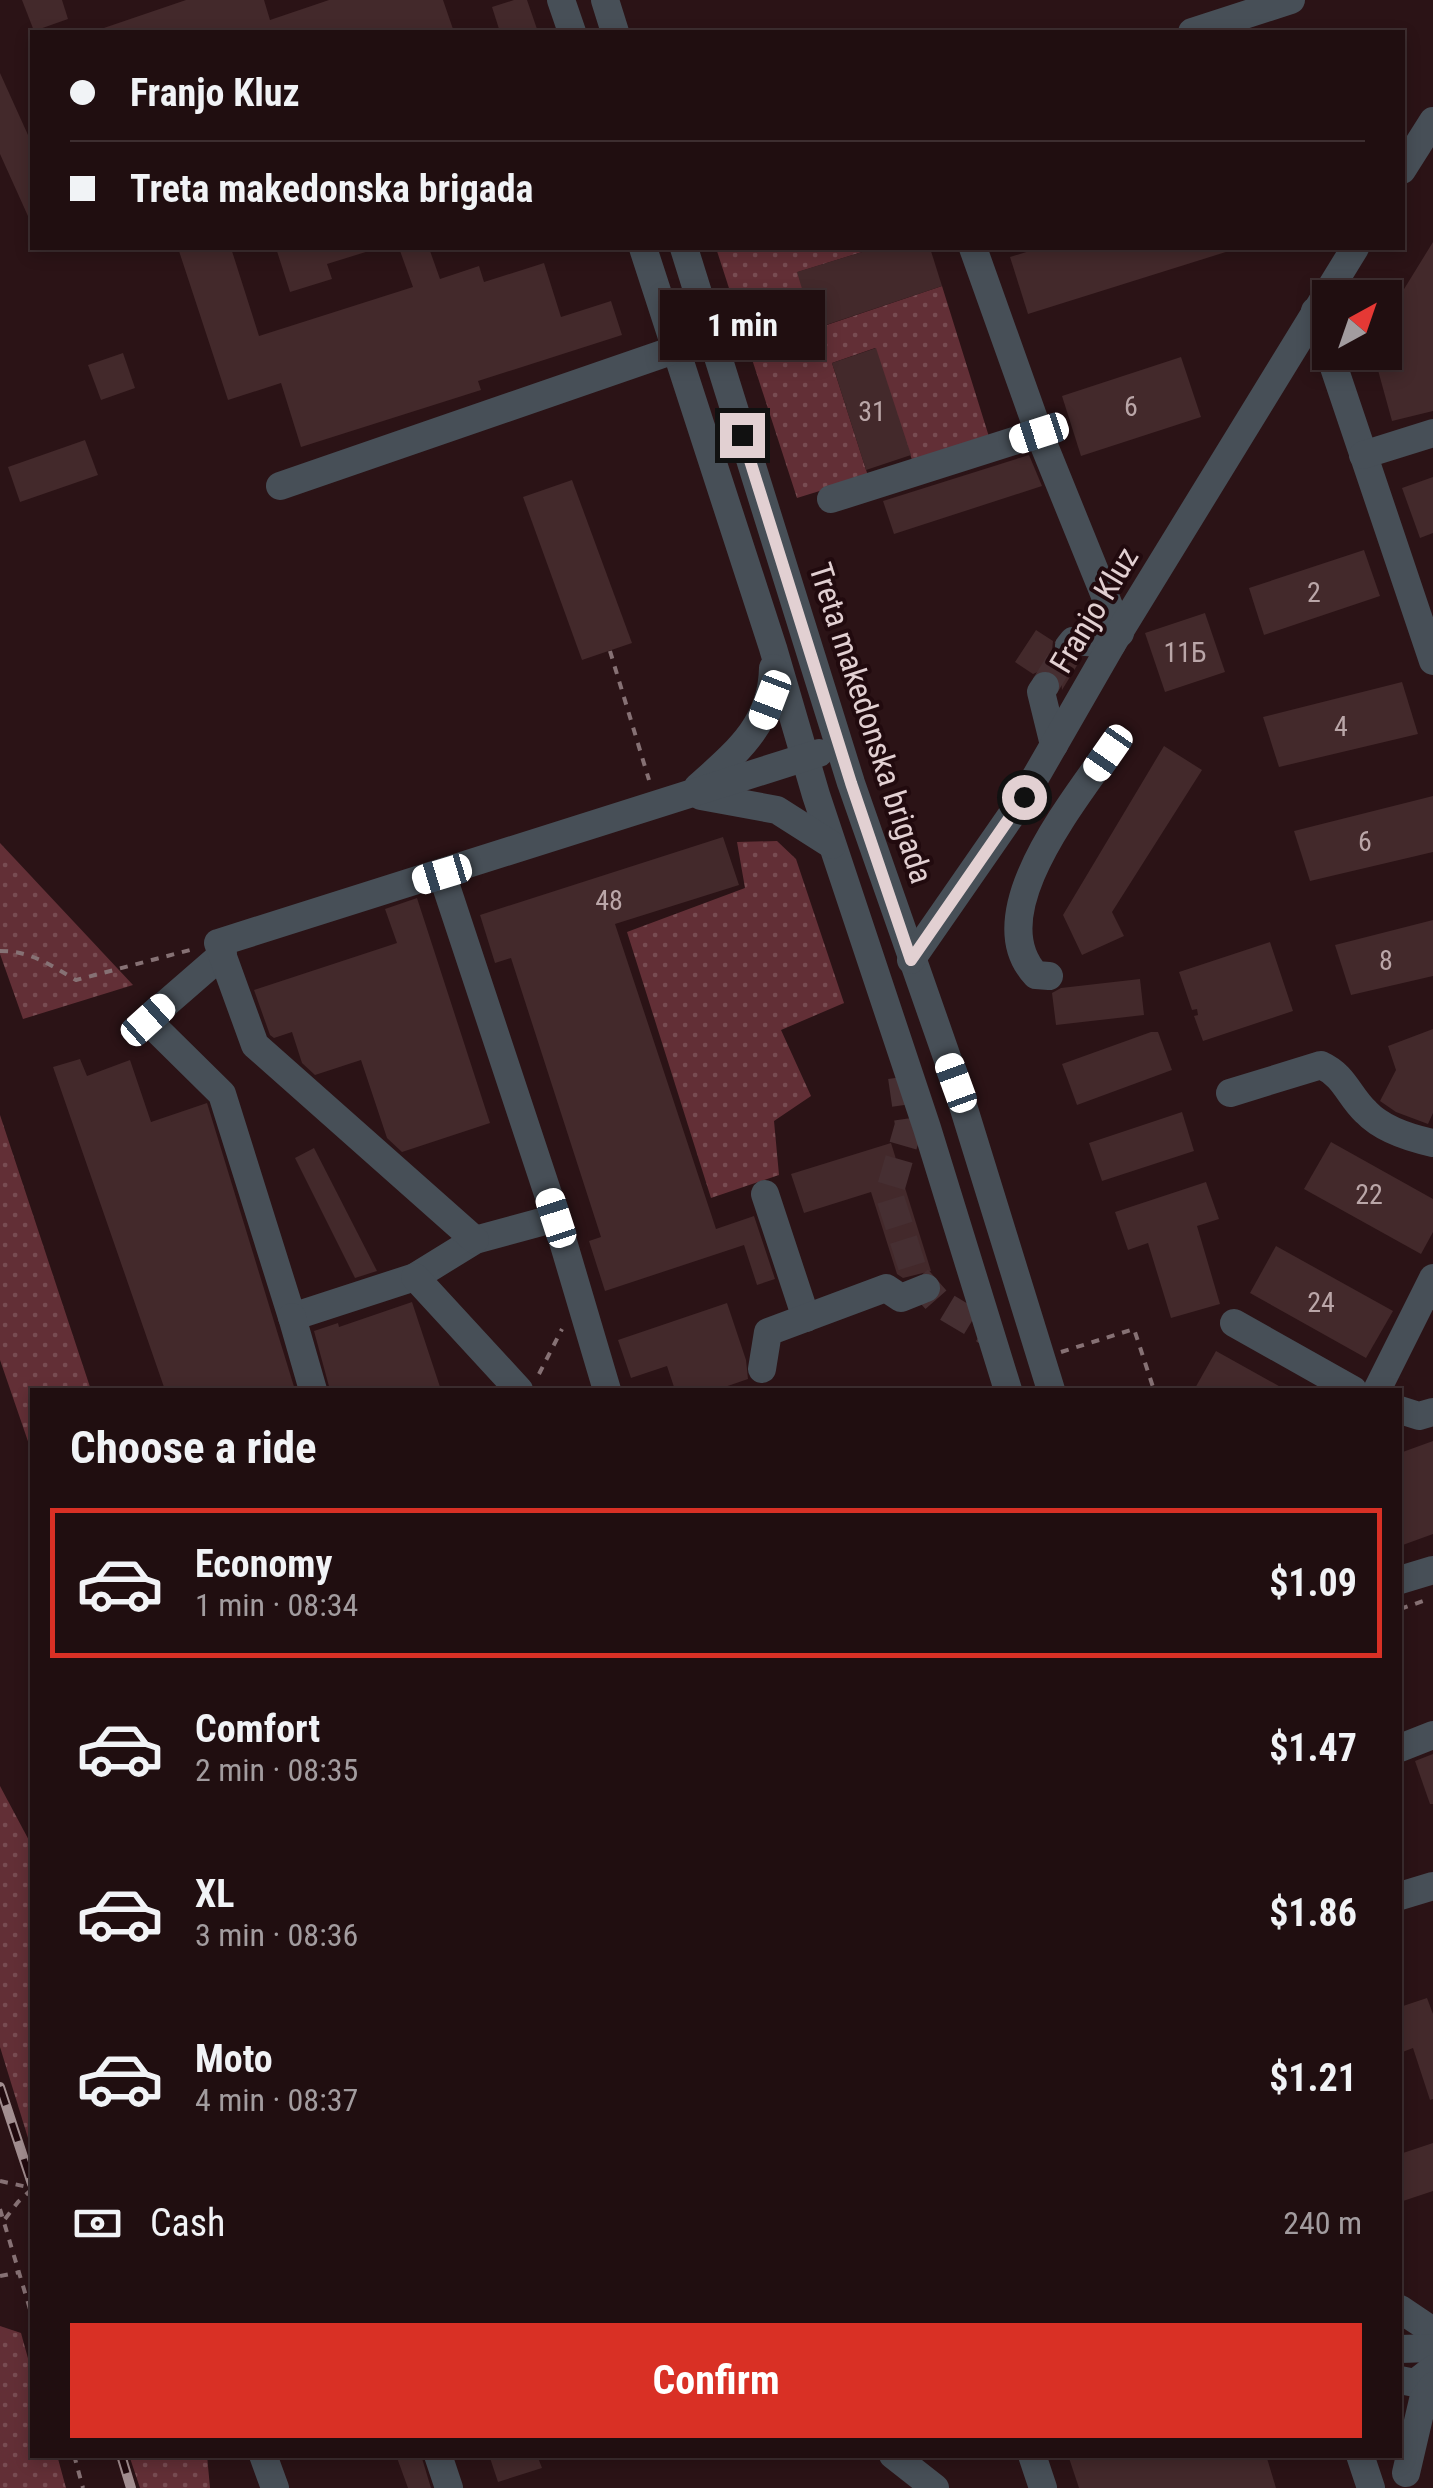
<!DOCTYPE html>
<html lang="en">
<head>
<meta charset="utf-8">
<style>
  :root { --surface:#200e10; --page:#2d1c1e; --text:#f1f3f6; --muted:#a29c9f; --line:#3d2e30; --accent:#d93025 }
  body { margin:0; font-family:"Roboto Condensed",sans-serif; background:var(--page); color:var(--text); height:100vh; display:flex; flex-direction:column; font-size:38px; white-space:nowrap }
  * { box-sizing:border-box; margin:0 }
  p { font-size:32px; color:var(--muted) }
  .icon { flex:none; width:55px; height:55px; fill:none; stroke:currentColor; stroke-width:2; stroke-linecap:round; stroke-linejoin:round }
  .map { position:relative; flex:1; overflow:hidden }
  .side { position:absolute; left:30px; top:1388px; width:1372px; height:1070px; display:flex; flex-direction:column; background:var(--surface); border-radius:0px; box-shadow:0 5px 15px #0003,0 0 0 2px var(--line) }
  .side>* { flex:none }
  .top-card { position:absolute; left:30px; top:30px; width:1375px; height:220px; border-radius:0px; box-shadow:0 5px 15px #0003,0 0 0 2px var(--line); display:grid; align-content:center; height:220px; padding:0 40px; background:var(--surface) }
  .needle { width:65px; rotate:40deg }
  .controls { position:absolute; left:1312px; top:280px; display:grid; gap:20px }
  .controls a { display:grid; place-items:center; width:90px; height:90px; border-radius:0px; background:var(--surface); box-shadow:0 5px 15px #0003,0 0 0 2px var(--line); font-size:50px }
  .end { position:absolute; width:45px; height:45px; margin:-22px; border:12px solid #e2d0d2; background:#111; box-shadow:0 0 0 5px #111 }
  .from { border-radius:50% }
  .bubble { position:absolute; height:70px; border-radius:0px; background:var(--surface); box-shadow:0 5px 15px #0003,0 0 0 2px var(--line); font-size:32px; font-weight:700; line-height:70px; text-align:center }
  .car { position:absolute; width:30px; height:60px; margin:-30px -15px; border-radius:12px; box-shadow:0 0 8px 2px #0007; background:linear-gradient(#fff 24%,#345 0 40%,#fff 0 76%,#345 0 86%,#fff 0) }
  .top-card b { display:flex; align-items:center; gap:35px; height:95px; font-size:38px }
  .top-card b+b { border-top:2px solid var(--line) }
  .top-card i { width:25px; height:25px; background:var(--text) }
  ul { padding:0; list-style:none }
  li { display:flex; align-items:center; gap:30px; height:150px; margin:0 20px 15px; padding:0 20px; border:5px solid transparent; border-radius:0px }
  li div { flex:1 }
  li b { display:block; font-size:38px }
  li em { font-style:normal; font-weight:700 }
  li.on { border-color:var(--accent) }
  li>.icon { width:90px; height:90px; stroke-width:1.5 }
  h2 { padding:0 40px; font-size:45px; line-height:120px }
  .pay { display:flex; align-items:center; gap:25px; height:110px; padding:0 40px; font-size:38px }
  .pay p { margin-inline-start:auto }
  .cta { display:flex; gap:20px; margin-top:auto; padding:20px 40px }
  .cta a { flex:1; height:115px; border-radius:0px; background:var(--accent); color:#fff; font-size:40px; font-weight:700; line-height:115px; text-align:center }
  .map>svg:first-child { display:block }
</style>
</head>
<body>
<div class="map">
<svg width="1433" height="2488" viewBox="0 0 1433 2488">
  <defs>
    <pattern id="grass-dots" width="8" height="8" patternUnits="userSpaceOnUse" patternTransform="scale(2.5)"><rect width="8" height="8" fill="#622f36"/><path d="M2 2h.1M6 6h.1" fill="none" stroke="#784c52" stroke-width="1.8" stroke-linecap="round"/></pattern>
  </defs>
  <rect width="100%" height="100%" fill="#2b1316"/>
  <g fill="url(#grass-dots)">
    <polygon points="716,248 875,248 798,272 815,329 942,286 990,440 912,460 875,348 832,363 868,476 797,498"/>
    <polygon points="777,841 796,859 844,1003 781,1030 811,1096 774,1121 779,1175 711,1198 627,932 745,888 737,842"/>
    <polygon points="0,843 133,985 23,1019 0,954"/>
    <polygon points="0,1115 91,1390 32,1390 32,1453 0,1360"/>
    <polygon points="0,1786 32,1846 32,2151 0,2047"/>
    <polygon points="0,2326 21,2333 32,2373 32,2455 57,2455 66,2488 0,2488"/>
    <polygon points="129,2455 207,2455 210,2488 140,2488"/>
  </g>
  <g fill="#43292b">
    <polygon points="22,0 62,0 68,19 34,31"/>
    <polygon points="186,0 264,0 270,20 329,0 443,0 454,32 99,32 98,30"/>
    <polygon points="514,0 527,0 538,32 500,32 492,7"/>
    <polygon points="0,73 28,135 32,133 32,225 0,154"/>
    <polygon points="1433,242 1433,411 1392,421 1373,352 1385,352 1385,320"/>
    <polygon points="178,248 231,248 259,336 413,287 399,248 429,248 440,279 479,266 484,282 544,263 561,317 611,301 622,335 478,381 481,390 301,447 281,383 228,400"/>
    <polygon points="276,248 368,248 369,251 327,264 332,279 290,292"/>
    <polygon points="875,248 930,248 942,286 814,329 797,272"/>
    <polygon points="1039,248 1228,248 1229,251 1028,314 1010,257"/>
    <polygon points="876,348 911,455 866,470 832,363"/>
    <polygon points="123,353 135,388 101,400 88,365"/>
    <polygon points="1181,357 1201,417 1081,456 1062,396"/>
    <polygon points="85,440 98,475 20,502 8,467"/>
    <polygon points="1029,455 1042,486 894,534 883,501"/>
    <polygon points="1433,477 1433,533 1420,538 1402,488"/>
    <polygon points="572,480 632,643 582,660 523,497"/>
    <polygon points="1364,550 1380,596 1264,635 1249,588"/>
    <polygon points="1205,613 1225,672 1165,692 1145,633"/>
    <polygon points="1036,630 1053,641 1052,651 1059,660 1067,663 1081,659 1062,690 1061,679 1054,671 1045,669 1033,674 1015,662"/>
    <polygon points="1402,682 1418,734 1279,767 1263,717"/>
    <polygon points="1164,746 1202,770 1112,912 1124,936 1082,955 1063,915"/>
    <polygon points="1433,796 1433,852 1310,881 1294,831"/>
    <polygon points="723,837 739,885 615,924 716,1229 754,1216 775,1279 757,1285 744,1245 605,1291 589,1241 601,1237 511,958 495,963 480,915"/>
    <polygon points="417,898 490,1123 402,1152 387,1138 361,1060 315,1075 302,1063 292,1032 274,1038 270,1035 254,990 397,943 385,909"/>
    <polygon points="1433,920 1433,976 1351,995 1335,945"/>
    <polygon points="1270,942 1293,1011 1203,1041 1194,1016 1198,1015 1197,1009 1192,1010 1179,972"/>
    <polygon points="1140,979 1144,1015 1056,1025 1052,993 1061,988"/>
    <polygon points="1433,1029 1433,1113 1428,1124 1396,1112 1380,1101 1396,1070 1388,1046"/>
    <polygon points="1151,1032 1158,1032 1172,1070 1077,1105 1062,1064"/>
    <polygon points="80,1059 87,1076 130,1060 151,1122 207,1103 295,1390 165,1390 53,1067"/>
    <polygon points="1182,1112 1194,1151 1102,1181 1089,1143"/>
    <polygon points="1331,1142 1433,1199 1433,1232 1421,1254 1304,1189"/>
    <polygon points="891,1143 931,1271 903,1278 897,1274 871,1192 804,1213 791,1174"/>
    <polygon points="314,1148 377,1271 355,1278 295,1158"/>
    <polygon points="1206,1182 1219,1219 1197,1226 1220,1304 1171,1318 1148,1243 1128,1250 1115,1212"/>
    <polygon points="1276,1246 1393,1311 1366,1358 1250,1293"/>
    <polygon points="412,1302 441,1390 330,1390 314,1331 338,1323 339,1327"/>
    <polygon points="727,1303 746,1360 748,1379 716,1390 675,1390 667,1366 631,1378 618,1340"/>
    <polygon points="1216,1351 1286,1390 1194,1390"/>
    <polygon points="1433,1441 1433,1534 1400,1546 1400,1453"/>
    <polygon points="1433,1754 1433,1804 1430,1804 1415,1761"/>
    <polygon points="1427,1998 1433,2014 1433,2099 1430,2100 1413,2048 1400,2053 1400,2007"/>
    <polygon points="1433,2143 1433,2191 1400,2202 1400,2154"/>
    <polygon points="396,2455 421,2455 431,2488 408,2488"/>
    <polygon points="489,2455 537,2455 542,2468 498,2482"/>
    <polygon points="1068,2455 1266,2455 1276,2488 1079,2488"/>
  </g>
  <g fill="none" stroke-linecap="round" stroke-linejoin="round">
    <g stroke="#462f32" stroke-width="28" stroke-dasharray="28 14" stroke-linecap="butt">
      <polyline points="1045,686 1069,646"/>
      <polyline points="902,1077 909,1125 889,1194 915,1276 938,1302 991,1334"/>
    </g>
    <g stroke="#867174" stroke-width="4" stroke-dasharray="8 8" stroke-linecap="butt">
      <polyline points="610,651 649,780"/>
      <path d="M0 951C31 951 50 965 76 980L190 950"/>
      <polyline points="1061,1352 1134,1329 1154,1390"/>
      <polyline points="539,1374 562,1329"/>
      <polyline points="1400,1609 1429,1599"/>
      <polyline points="0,2181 32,2188"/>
      <polyline points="0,2209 32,2316"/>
      <polyline points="5,2219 18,2202 32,2189"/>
      <polyline points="0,2276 20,2272"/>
      <polyline points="74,2455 83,2488"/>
    </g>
    <g stroke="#474f57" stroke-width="28">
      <polyline points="561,0 572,32"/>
      <polyline points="605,0 615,32"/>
      <polyline points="1192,32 1291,0"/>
      <polyline points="1402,170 1433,121"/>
      <polyline points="643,248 773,648 816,795 927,1128 1008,1390"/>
      <polyline points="684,248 851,783 956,1083 1051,1390"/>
      <polyline points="973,248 1039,433 1120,633"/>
      <polyline points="1315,311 1433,661"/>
      <polyline points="1363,455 1433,433"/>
      <polyline points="280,486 677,349"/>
      <polyline points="831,499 1039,433"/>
      <polyline points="1069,646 1073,641 1112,644"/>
      <polyline points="1045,686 1041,692 1054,745"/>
      <path d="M698 787C737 752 772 724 773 668"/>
      <polyline points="701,796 777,810 832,845"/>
      <polyline points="442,874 556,1218 607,1390"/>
      <polyline points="223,954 147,1020 222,1094 292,1317 415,1277 475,1240 556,1218"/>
      <polyline points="911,960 1024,797 1112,644 1355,248"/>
      <path d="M1049 976 1036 975C980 916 1072 804 1107 753"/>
      <path d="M1230 1093 1321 1065C1345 1076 1348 1095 1366 1112 1382 1129 1410 1138 1433 1143"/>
      <polyline points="765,1194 806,1318"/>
      <polyline points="475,1240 255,1045 218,943 819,753"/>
      <polyline points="415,1277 519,1390"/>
      <polyline points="292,1317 313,1390"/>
      <polyline points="1234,1323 1353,1390"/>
      <polyline points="762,1369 768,1332 886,1288 901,1298 926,1288"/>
      <polyline points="1377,1390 1433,1278"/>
      <polyline points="1400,1410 1419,1416 1433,1412"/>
      <polyline points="1400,1580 1433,1570"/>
      <polyline points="1400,1748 1433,1735"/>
      <polyline points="1400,1896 1433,1886"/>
      <polyline points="1400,2309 1433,2331"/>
      <polyline points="1400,2349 1433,2348"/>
      <polyline points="1400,2380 1415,2383 1433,2369"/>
      <polyline points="263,2455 275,2488"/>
      <polyline points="438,2455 449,2488"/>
      <polyline points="893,2455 935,2488"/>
      <polyline points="1032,2455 1043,2488"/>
      <polyline points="1360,2455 1371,2488"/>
      <polyline points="1406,2473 1423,2400 1433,2386"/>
    </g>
    <g stroke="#a28e90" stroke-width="10">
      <g id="rail">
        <polyline points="0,2087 32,2184"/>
        <polyline points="121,2455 131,2488"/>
      </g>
    </g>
    <use href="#rail" stroke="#210a0e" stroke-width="6" stroke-dasharray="19" stroke-linecap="butt"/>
  </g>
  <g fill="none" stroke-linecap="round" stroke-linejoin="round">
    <polyline stroke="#e2d0d2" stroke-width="12" points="742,435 851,783 911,960 1024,797"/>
  </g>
  <g text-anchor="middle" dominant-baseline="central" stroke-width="8" stroke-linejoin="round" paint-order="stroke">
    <g font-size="28" fill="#baa6a8">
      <text x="1131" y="406">6</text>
      <text x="872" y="411">31</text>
      <text x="1314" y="592">2</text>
      <text x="1185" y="652">11Б</text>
      <text x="1341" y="726">4</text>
      <text x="1365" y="841">6</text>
      <text x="609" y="900">48</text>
      <text x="1386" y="960">8</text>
      <text x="1369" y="1194">22</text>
      <text x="1321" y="1302">24</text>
    </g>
    <g font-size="32" fill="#e2d0d2" stroke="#210a0e">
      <text transform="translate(1094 610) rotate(-59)">Franjo Kluz</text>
      <text transform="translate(871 723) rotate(72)">Treta makedonska brigada</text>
    </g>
  </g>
</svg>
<div class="controls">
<a><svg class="needle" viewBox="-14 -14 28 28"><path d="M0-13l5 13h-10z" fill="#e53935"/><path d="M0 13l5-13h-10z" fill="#a29c9f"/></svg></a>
</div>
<i class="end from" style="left:1024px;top:797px"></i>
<i class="end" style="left:742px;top:435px"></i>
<div class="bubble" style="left:660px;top:290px;width:165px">1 min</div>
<i class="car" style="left:1039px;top:433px;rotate:252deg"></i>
<i class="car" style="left:770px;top:700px;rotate:201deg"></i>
<i class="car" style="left:1108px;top:753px;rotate:215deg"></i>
<i class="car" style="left:442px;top:874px;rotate:253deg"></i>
<i class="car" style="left:148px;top:1020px;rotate:48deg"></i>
<i class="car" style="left:956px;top:1083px;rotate:340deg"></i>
<i class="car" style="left:556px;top:1218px;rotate:342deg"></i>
<div class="top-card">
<b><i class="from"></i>Franjo Kluz</b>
<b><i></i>Treta makedonska brigada</b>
</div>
<section class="side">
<h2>Choose a ride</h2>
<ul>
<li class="on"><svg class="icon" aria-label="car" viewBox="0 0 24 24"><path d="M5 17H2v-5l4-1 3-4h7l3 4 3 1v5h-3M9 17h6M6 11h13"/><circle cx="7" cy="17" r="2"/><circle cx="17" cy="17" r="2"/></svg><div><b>Economy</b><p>1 min · 08:34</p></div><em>$1.09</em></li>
<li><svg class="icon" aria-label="car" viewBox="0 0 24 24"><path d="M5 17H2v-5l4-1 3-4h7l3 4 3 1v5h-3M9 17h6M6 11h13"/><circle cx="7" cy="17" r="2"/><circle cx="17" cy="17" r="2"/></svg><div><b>Comfort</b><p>2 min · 08:35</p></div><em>$1.47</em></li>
<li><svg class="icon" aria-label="car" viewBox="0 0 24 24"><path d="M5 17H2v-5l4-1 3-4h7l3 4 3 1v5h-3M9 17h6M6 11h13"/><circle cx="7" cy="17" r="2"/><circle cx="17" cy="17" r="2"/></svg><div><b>XL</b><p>3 min · 08:36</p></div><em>$1.86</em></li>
<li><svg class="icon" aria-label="car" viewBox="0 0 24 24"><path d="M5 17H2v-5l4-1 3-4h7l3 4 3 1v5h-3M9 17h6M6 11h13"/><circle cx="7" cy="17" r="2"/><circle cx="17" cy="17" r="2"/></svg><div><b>Moto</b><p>4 min · 08:37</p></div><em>$1.21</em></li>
</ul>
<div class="pay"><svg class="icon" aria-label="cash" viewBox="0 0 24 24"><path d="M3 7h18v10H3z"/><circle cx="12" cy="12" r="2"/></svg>Cash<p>240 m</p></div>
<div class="cta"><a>Confirm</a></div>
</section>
</div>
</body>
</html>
